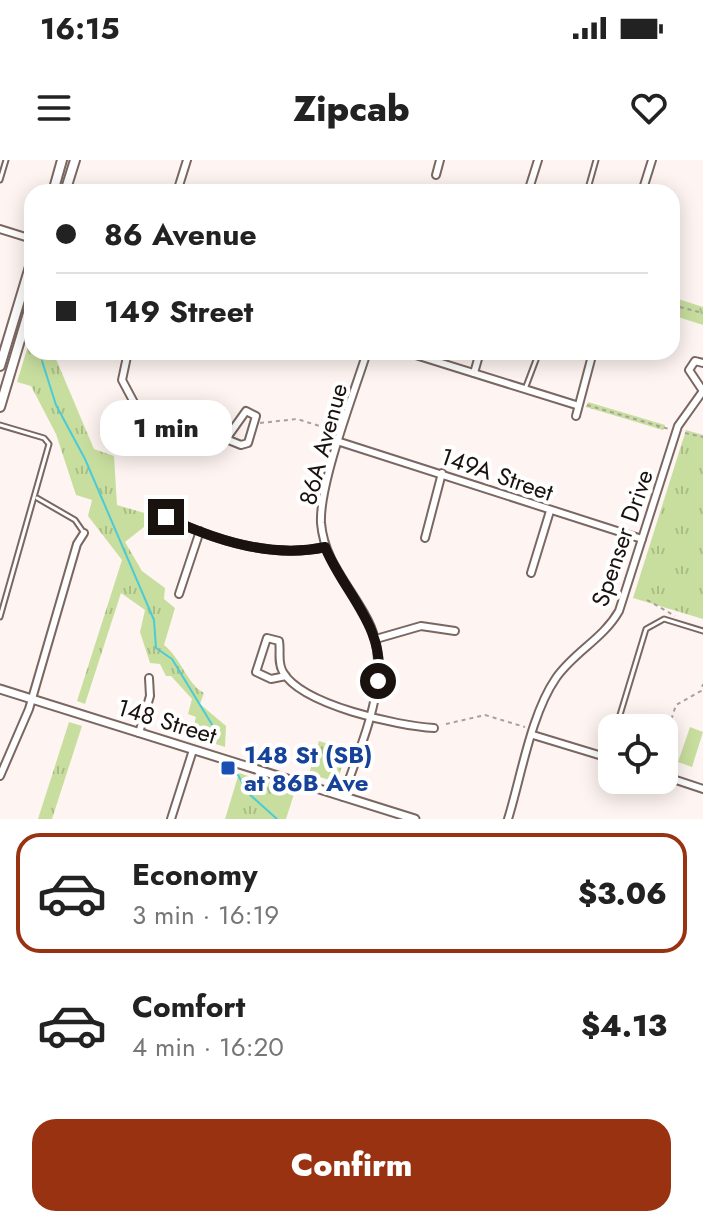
<!DOCTYPE html>
<html lang="en">
<head>
<meta charset="utf-8">
<style>
  :root { --surface:#fff; --page:#f6f6f6; --text:#222; --muted:#767676; --line:#e0e0e0; --accent:#993210 }
  body { margin:0; font-family:Jost,sans-serif; background:var(--page); color:var(--text); height:100vh; display:flex; flex-direction:column; font-size:30px; white-space:nowrap }
  * { box-sizing:border-box; margin:0 }
  p { font-size:26px; color:var(--muted) }
  .icon { flex:none; width:44px; height:44px; fill:none; stroke:currentColor; stroke-width:2; stroke-linecap:round; stroke-linejoin:round }
  .map { position:relative; height:659px; overflow:hidden }
  .side { display:flex; flex-direction:column; background:var(--surface); flex:1 }
  .side>* { flex:none }
  .top-card { position:absolute; left:24px; top:24px; width:656px; height:176px; border-radius:24px; box-shadow:0 4px 20px #0003; display:grid; align-content:center; height:176px; padding:0 32px; background:var(--surface) }
  .controls { position:absolute; left:598px; top:554px; display:grid; gap:16px }
  .controls a { display:grid; place-items:center; width:80px; height:80px; border-radius:16px; background:var(--surface); box-shadow:0 4px 20px #0003; font-size:40px }
  .end { position:absolute; width:36px; height:36px; margin:-18px; border:10px solid #19120f; background:#fff; box-shadow:0 0 0 4px #fff }
  .from { border-radius:50% }
  .bubble { position:absolute; height:56px; border-radius:24px; background:var(--surface); box-shadow:0 4px 20px #0003; font-size:26px; font-weight:800; line-height:56px; text-align:center }
  .top-card b { display:flex; align-items:center; gap:28px; height:76px; font-size:30px }
  .top-card b+b { border-top:2px solid var(--line) }
  .top-card i { width:20px; height:20px; background:var(--text) }
  ul { padding:14px 0 0; list-style:none }
  li { display:flex; align-items:center; gap:24px; height:120px; margin:0 16px 12px; padding:0 16px; border:4px solid transparent; border-radius:24px }
  li div { flex:1 }
  li b { display:block; font-size:30px }
  li em { font-style:normal; font-weight:800 }
  li.current { border-color:var(--accent) }
  li>.icon { width:72px; height:72px; stroke-width:1.5 }
  .button { display:flex; gap:16px; margin-top:auto; padding:16px 32px }
  .button a { flex:1; height:92px; border-radius:24px; background:var(--accent); color:#fff; font-size:32px; font-weight:800; line-height:92px; text-align:center }
  .status { display:flex; justify-content:space-between; align-items:center; height:56px; padding:0 40px; background:var(--surface); direction:ltr }
  .status svg { height:22px; fill:currentColor }
  header { display:flex; justify-content:space-between; align-items:center; height:104px; padding:0 32px; background:var(--surface); font-size:36px; font-weight:800 }
  .map>svg:first-child { display:block }
</style>
</head>
<body>
<div class="status"><b>16:15</b><svg viewBox="0 0 49 12"><path d="M0 12V9h3v3zM5 12V6h3v6zM10 12V3h3v9zM15 12V0h3v12zM26 1h20v11H26zM47 4h2v5h-2z"/></svg></div>
<header><svg class="icon" aria-label="menu" viewBox="0 0 24 24"><path d="M4 6h16M4 12h16M4 18h16"/></svg>Zipcab<svg class="icon" aria-label="heart" viewBox="0 0 24 24"><path d="M12 20l-8-8c-3-5 5-10 8-4 3-6 11-1 8 4z"/></svg></header>
<div class="map">
<svg width="703" height="659" viewBox="0 0 703 659">
  <defs>
    <pattern id="park-tufts" width="24" height="20" patternUnits="userSpaceOnUse" patternTransform="scale(2)"><rect width="24" height="20" fill="#c8de9e"/><path d="M3 7l-1-3M5 7V3M7 7l1-3M15 17l-1-3M17 17v-4M19 17l1-3" fill="none" stroke="#abbd87"/></pattern>
  </defs>
  <rect width="100%" height="100%" fill="#fef5f2"/>
  <g fill="url(#park-tufts)">
    <polygon points="672,137 703,147 703,165 672,155"/>
    <path d="M32 173V192H53L94 289 114 296 117 345 148 354 149 363 125 382 142 411 165 428 164 439 175 448 164 485C181 498 187 524 204 533L200 544 226 566 225 587 191 576 196 557 188 554 192 539 171 516H166L160 504 150 503 140 472 145 450 121 433 85 544 77 541 122 400 88 356 92 340 76 335 56 274 31 226 17 222Z"/>
    <polygon points="588,242 665,265 663,270 586,247"/>
    <polygon points="686,270 703,275 703,459 633,438"/>
    <polygon points="69,562 82,566 52,659 38,659"/>
    <polygon points="690,567 703,572 692,607 678,602"/>
    <polygon points="319,581 347,590 337,622 309,614"/>
    <polygon points="239,613 295,631 286,659 225,659"/>
  </g>
  <g fill="none" stroke-linecap="round" stroke-linejoin="round">
    <g stroke="#4acbd7" stroke-width="2">
      <polyline points="42,201 56,245 85,299 154,460 156,488 172,499 219,576"/>
      <polyline points="238,615 248,633 277,659"/>
    </g>
    <g stroke="#7a6761" stroke-width="7">
      <g id="service">
        <polyline points="0,20 6,0"/>
        <polyline points="587,32 596,0"/>
        <polyline points="525,229 539,192"/>
        <polyline points="0,265 44,278 49,284 0,457"/>
        <polyline points="37,338 75,360 84,373"/>
        <polyline points="616,568 646,469 664,459 703,471"/>
        <polyline points="607,596 612,581"/>
      </g>
    </g>
    <g stroke="#7a6761" stroke-width="10">
      <g id="minor">
        <polyline points="436,15 440,0"/>
        <polyline points="177,32 187,0"/>
        <polyline points="528,32 538,0"/>
        <polyline points="642,32 652,0"/>
        <polyline points="0,69 32,79"/>
        <polyline points="128,192 122,220 138,250 226,279"/>
        <polyline points="406,192 576,245"/>
        <polyline points="703,203 695,201 689,210 703,231"/>
        <polyline points="474,213 480,192"/>
        <polygon points="246,251 256,256 248,283 241,285 226,279"/>
        <polyline points="576,256 593,192"/>
        <polyline points="340,282 642,379"/>
        <path d="M166 357C214 380 272 399 325 387"/>
        <polyline points="425,378 442,313"/>
        <polyline points="531,413 550,351"/>
        <polyline points="179,434 200,371"/>
        <polyline points="376,479 421,466 455,471"/>
        <path d="M286 516 271 519 256 512 267 478 279 481C281 491 277 502 283 512 302 545 398 566 434 568"/>
        <polyline points="139,573 150,536 149,518"/>
        <polyline points="533,575 612,599"/>
        <polyline points="0,616 29,549 77,384 84,373"/>
        <polyline points="664,616 703,629"/>
        <path d="M343 637C361 581 398 511 365 455 348 424 324 400 321 363 319 324 354 233 367 192"/>
        <polyline points="171,659 193,590"/>
        <path d="M508 659C521 617 531 554 556 518 574 492 603 479 619 451L678 266 703 231"/>
      </g>
    </g>
    <g stroke="#7a6761" stroke-width="11">
      <polyline id="tertiary" points="0,529 415,659"/>
    </g>
    <g stroke="#7a6761" stroke-width="12">
      <g id="secondary">
        <polyline points="53,32 62,0"/>
        <polyline points="65,32 75,0"/>
        <polyline points="0,206 32,100"/>
        <polyline points="0,247 32,140"/>
      </g>
    </g>
    <g stroke="#a8a09d" stroke-width="2" stroke-dasharray="4 4" stroke-linecap="butt">
      <polyline points="672,145 703,153"/>
      <polyline points="587,245 669,269"/>
      <polyline points="260,263 297,259 336,271"/>
      <polyline points="685,273 703,277"/>
      <polyline points="647,440 675,456"/>
      <polyline points="446,564 485,555 525,567"/>
      <polyline points="664,582 676,545 701,531 703,524"/>
    </g>
    <use href="#service" stroke="#fff" stroke-width="3"/>
    <use href="#minor" stroke="#fff" stroke-width="6"/>
    <use href="#tertiary" stroke="#fff" stroke-width="7"/>
    <use href="#secondary" stroke="#fff" stroke-width="8"/>
  </g>
  <g fill="none" stroke-linecap="round" stroke-linejoin="round">
    <path stroke="#19120f" stroke-width="10" d="M166 357C214 380 272 399 325 387 344 433 386 467 378 521"/>
  </g>
  <rect fill="#1a4fb4" stroke="#fff" stroke-width="3" x="220" y="600" width="16" height="16" rx="4"/>
  <g text-anchor="middle" dominant-baseline="central" stroke-width="8" stroke-linejoin="round" paint-order="stroke">
    <g font-size="24" fill="#19120f" stroke="#fff">
      <text transform="translate(323 284) rotate(-75)">86A Avenue</text>
      <text transform="translate(497 314) rotate(19)">149A Street</text>
      <text transform="translate(622 378) rotate(-71)">Spenser Drive</text>
      <text transform="translate(167 561) rotate(17)">148 Street</text>
    </g>
    <g font-size="24" font-weight="bold" fill="#164399" stroke="#fff" text-anchor="start">
      <text x="244" y="594">148 St (SB)<tspan x="244" dy="28">at 86B Ave</tspan></text>
    </g>
  </g>
</svg>
<div class="controls">
<a><svg class="icon" aria-label="locate" viewBox="0 0 24 24"><circle cx="12" cy="12" r="6"/><path d="M12 2v4M12 18v4M2 12h4M18 12h4"/></svg></a>
</div>
<i class="end from" style="left:378px;top:521px"></i>
<i class="end" style="left:166px;top:357px"></i>
<div class="bubble" style="left:100px;top:240px;width:132px">1 min</div>
<div class="top-card">
<b><i class="from"></i>86 Avenue</b>
<b><i></i>149 Street</b>
</div>
</div>
<section class="side">
<ul>
<li class="current"><svg class="icon" aria-label="car" viewBox="0 0 24 24"><path d="M5 17H2v-5l4-1 3-4h7l3 4 3 1v5h-3M9 17h6M6 11h13"/><circle cx="7" cy="17" r="2"/><circle cx="17" cy="17" r="2"/></svg><div><b>Economy</b><p>3 min · 16:19</p></div><em>$3.06</em></li>
<li><svg class="icon" aria-label="car" viewBox="0 0 24 24"><path d="M5 17H2v-5l4-1 3-4h7l3 4 3 1v5h-3M9 17h6M6 11h13"/><circle cx="7" cy="17" r="2"/><circle cx="17" cy="17" r="2"/></svg><div><b>Comfort</b><p>4 min · 16:20</p></div><em>$4.13</em></li>
</ul>
<div class="button"><a>Confirm</a></div>
</section>
</body>
</html>
